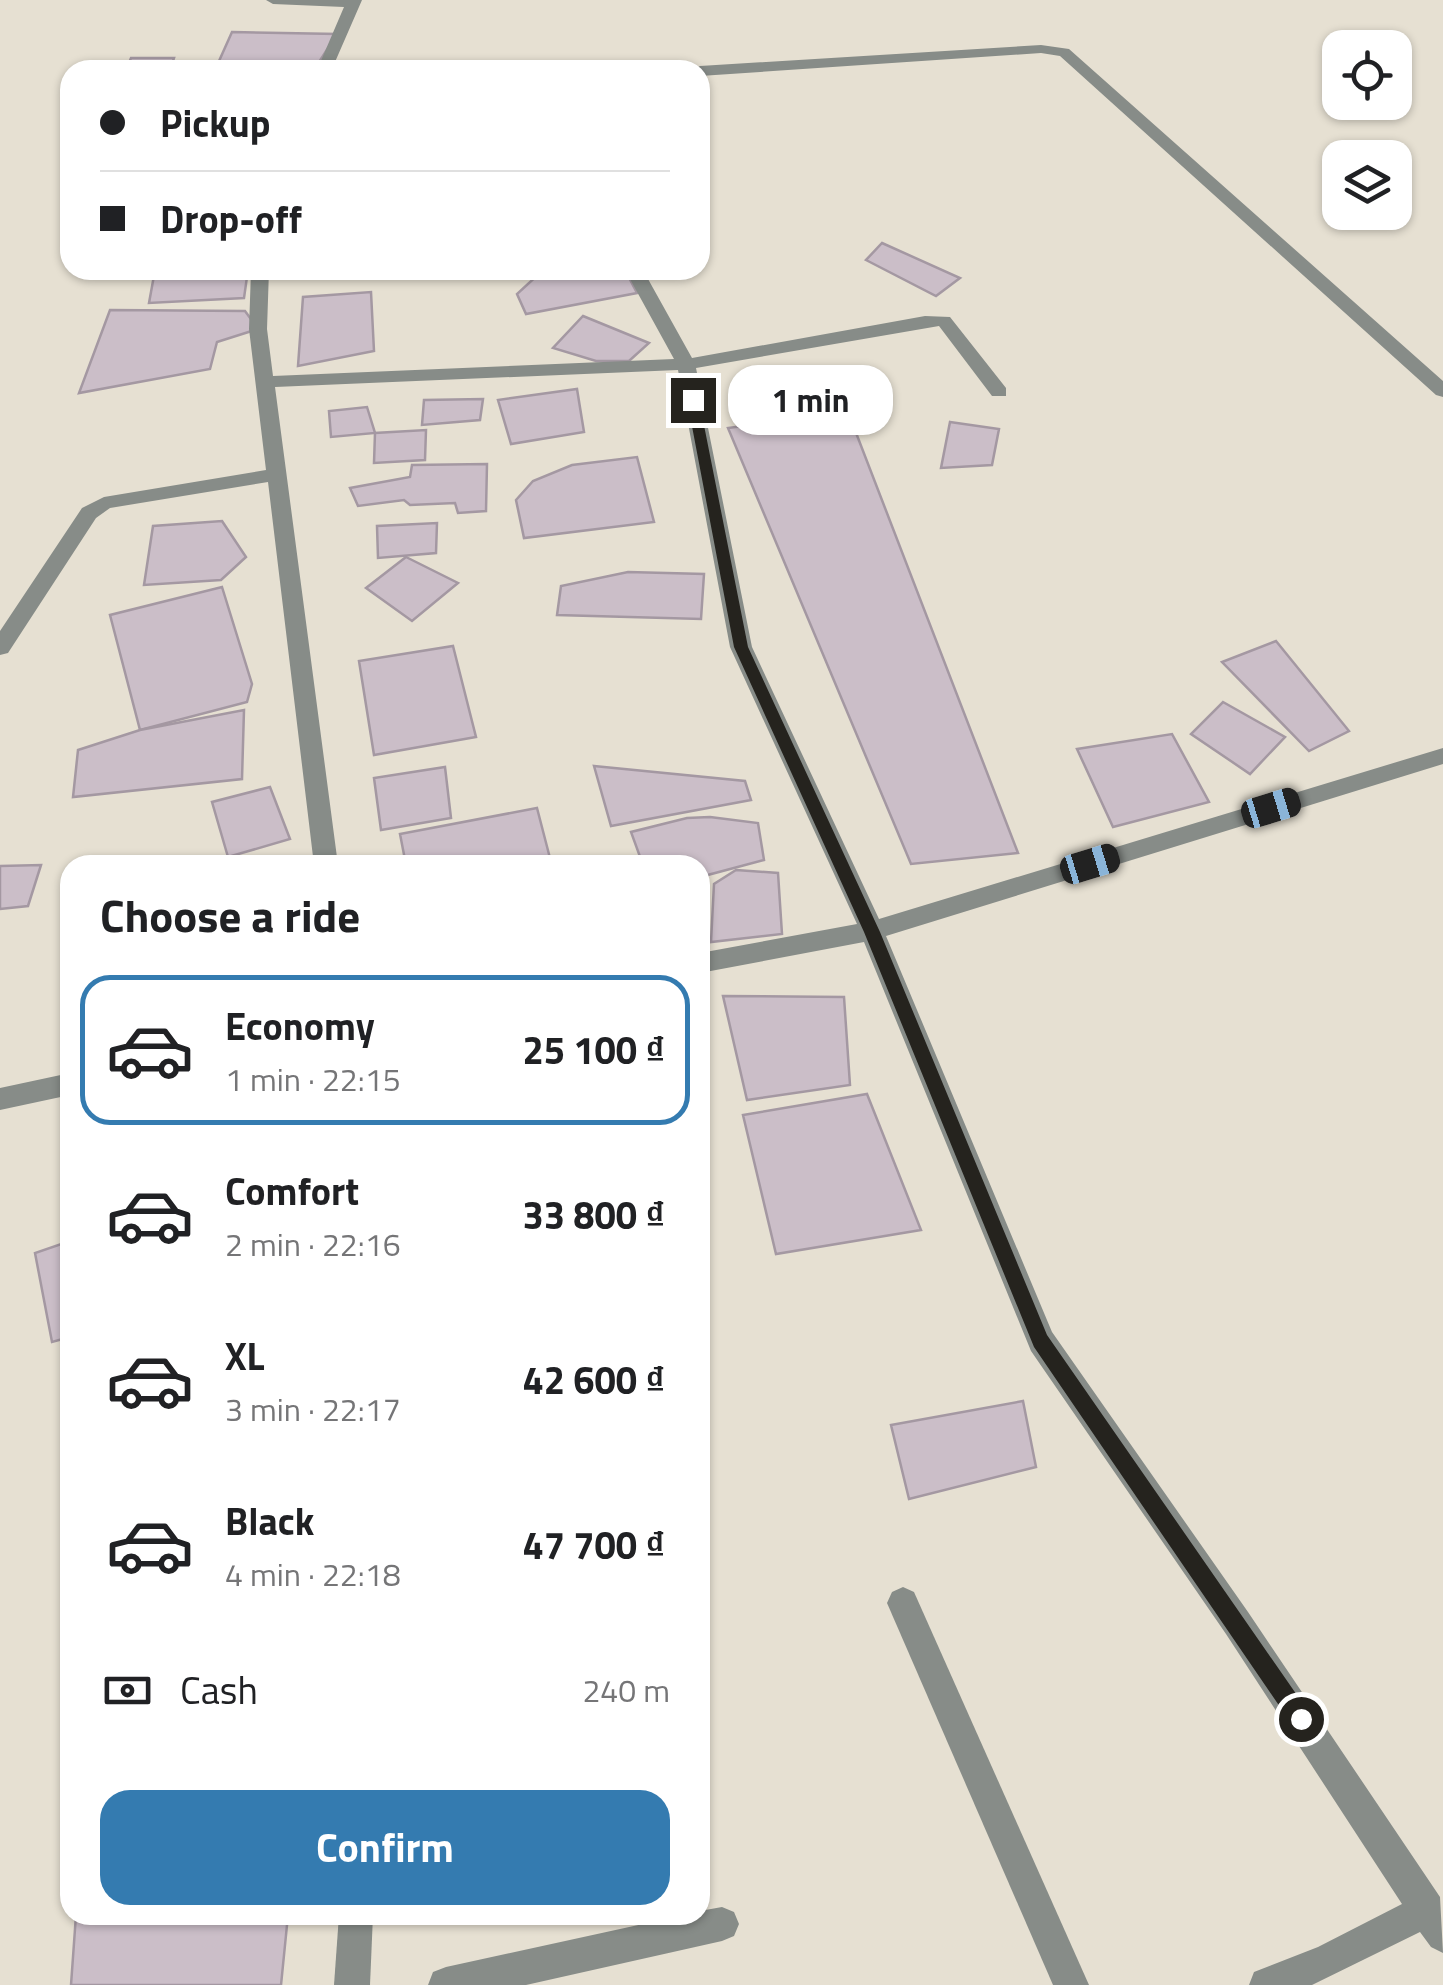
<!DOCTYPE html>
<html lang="en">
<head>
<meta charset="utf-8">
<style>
  :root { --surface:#fff; --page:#f6f6f6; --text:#202124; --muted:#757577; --line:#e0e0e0; --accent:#347bb0 }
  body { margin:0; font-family:"Titillium Web",sans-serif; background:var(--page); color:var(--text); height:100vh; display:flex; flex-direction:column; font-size:38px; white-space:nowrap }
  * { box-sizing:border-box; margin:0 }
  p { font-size:32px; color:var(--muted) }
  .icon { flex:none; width:55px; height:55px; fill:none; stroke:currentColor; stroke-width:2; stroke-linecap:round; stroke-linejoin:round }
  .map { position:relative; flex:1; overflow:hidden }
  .details { position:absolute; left:60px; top:855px; width:650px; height:1070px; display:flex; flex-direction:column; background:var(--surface); border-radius:30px; box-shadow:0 2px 8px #0004 }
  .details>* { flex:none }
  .top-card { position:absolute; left:60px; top:60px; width:650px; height:220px; border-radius:30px; box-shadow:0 2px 8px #0004; display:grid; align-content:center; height:220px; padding:0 40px; background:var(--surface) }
  .tools { position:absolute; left:1322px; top:30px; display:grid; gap:20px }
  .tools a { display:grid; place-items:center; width:90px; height:90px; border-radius:20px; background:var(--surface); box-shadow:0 2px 8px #0004; font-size:50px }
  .end { position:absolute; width:45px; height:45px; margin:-22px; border:12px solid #25231e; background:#fff; box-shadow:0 0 0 5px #fff }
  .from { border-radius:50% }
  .bubble { position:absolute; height:70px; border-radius:30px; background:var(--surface); box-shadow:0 2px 8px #0004; font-size:32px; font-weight:700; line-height:70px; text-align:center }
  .car { position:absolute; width:30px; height:60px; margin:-30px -15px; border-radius:12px; box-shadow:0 0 8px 2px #0007; background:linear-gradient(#222 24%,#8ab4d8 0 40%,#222 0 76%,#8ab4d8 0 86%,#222 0) }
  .top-card b { display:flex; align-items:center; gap:35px; height:95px; font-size:38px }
  .top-card b+b { border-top:2px solid var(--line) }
  .top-card i { width:25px; height:25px; background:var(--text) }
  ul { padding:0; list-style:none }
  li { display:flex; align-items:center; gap:30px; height:150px; margin:0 20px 15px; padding:0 20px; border:5px solid transparent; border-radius:30px }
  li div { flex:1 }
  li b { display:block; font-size:38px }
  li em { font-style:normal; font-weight:700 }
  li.current { border-color:var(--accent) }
  li>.icon { width:90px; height:90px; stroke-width:1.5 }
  h2 { padding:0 40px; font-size:45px; line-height:120px }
  .pay { display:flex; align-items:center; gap:25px; height:110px; padding:0 40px; font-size:38px }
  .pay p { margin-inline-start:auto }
  .primary-button { display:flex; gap:20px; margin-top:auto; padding:20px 40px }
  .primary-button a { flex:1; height:115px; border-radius:30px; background:var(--accent); color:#fff; font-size:40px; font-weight:700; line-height:115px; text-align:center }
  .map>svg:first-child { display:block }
</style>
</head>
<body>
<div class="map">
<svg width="1443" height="1985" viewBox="0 0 1443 1985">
  <rect width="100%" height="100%" fill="#e6e0d2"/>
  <g fill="#cbbec8" stroke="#a498a2" stroke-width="2.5">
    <polygon points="232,32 337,34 314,70 215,70"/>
    <polygon points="131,58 174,58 170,70 126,70"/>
    <polygon points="882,243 960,278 936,296 866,260"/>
    <polygon points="155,270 248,270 244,298 149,303"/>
    <polygon points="298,270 396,270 297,276"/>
    <polygon points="625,270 637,293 526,314 517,294 542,271"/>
    <polygon points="371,292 374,351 298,366 303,297"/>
    <polygon points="110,310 245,311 258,329 217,342 210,369 79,393"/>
    <polygon points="583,316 649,343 629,361 596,361 553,348"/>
    <polygon points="577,389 584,432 511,444 498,400"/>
    <polygon points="483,399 480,420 422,425 424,400"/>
    <polygon points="367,407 375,433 331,437 329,411"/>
    <polygon points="848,412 1018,853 911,864 728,428"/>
    <polygon points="950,422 999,429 992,465 941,468"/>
    <polygon points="426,430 425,460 374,463 375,433"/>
    <polygon points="637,457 654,522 524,538 516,500 533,481 572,465"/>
    <polygon points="487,464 486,511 458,513 455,503 410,505 404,500 358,506 350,488 410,477 412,465"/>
    <polygon points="222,521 246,557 221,580 144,585 153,526"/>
    <polygon points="437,523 436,553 378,558 377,526"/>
    <polygon points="406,557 458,583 412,621 366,588"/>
    <polygon points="628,572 704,574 701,619 557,615 561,586"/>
    <polygon points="222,587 252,684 247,702 140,730 110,615"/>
    <polygon points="1276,641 1349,731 1309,751 1222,662"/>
    <polygon points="453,646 476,737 374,755 359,661"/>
    <polygon points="1223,702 1285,737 1250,774 1191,734"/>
    <polygon points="244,710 242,779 73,797 78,750 140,730"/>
    <polygon points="1172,734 1209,802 1113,827 1077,749"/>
    <polygon points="594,766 745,781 751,800 611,826"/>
    <polygon points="445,767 451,818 381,830 374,778"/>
    <polygon points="270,787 290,839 228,857 212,802"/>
    <polygon points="537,808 551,862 406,865 400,834"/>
    <polygon points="710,817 758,823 764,860 700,877 700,865 643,865 631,832 687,818"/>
    <polygon points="41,865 28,906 0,909 0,866"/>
    <polygon points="736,870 778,873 782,934 711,942 714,884"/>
    <polygon points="723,996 844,997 850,1085 747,1100"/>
    <polygon points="867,1094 921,1230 776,1254 743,1115"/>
    <polygon points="70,1241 70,1337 52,1342 35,1253"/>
    <polygon points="1023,1401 1036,1467 909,1499 891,1425"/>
    <polygon points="76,1915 288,1915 281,1985 71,1985"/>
  </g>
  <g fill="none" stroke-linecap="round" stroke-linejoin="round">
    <g fill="#878c88" fill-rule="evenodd">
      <polygon points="266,0 362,0 335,62 397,65 405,70 317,70 344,7 273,4"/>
      <polygon points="1041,45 1069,49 1443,381 1443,397 1436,395 1060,56 1041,53 700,76 700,70 693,70 700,66"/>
      <polygon points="251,270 269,270 267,329 273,376 674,359 625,270 643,270 692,358 925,316 950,317 1006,388 1006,396 992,396 939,326 696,368 752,647 879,919 1443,748 1443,764 886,936 1052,1332 1248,1612 1440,1897 1443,1953 1431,1947 1420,1932 1312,1985 1249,1985 1254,1972 1318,1947 1402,1904 1226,1634 1031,1351 864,942 700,973 700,953 857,924 730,647 678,370 275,387 338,865 314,865 268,482 110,508 96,518 8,653 0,655 0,631 82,508 104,497 266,470 249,329"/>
      <polygon points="70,1073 70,1095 0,1110 0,1088"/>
      <polygon points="903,1587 914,1592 1089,1985 1053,1985 887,1603 892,1592"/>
      <polygon points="722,1907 734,1912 739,1924 734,1936 722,1941 526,1985 428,1985 433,1972 446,1967 684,1915 700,1915 700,1911"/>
      <polygon points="339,1915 373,1915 370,1985 334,1985"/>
    </g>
  </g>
  <polygon fill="#25231e" points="693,396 699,400 748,647 880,932 1047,1335 1308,1711 1311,1719 1308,1726 1301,1729 1293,1726 1034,1347 864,932 734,647 687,400"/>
</svg>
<div class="tools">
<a><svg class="icon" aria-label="locate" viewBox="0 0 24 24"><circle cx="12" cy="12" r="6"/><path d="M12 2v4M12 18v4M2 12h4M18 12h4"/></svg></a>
<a><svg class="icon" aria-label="layers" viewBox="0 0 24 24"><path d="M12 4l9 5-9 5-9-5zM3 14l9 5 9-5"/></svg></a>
</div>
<i class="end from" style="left:1301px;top:1719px"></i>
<i class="end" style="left:693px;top:400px"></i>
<div class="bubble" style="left:728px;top:365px;width:165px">1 min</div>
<i class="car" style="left:1271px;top:808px;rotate:73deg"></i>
<i class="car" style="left:1090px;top:864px;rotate:73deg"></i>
<div class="top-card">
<b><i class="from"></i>Pickup</b>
<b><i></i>Drop-off</b>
</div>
<section class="details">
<h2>Choose a ride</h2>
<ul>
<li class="current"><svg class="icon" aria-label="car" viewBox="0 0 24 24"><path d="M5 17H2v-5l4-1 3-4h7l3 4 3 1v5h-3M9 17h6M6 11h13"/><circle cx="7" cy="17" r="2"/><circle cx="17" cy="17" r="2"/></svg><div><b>Economy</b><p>1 min · 22:15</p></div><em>25 100 ₫</em></li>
<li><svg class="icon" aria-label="car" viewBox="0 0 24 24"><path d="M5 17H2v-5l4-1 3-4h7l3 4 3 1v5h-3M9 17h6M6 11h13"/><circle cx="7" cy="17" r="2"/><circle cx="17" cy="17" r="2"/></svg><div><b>Comfort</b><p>2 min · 22:16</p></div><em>33 800 ₫</em></li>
<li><svg class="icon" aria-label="car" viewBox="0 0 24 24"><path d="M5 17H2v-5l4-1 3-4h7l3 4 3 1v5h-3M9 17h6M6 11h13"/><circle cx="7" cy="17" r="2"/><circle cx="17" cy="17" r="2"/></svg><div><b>XL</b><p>3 min · 22:17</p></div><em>42 600 ₫</em></li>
<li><svg class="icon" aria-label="car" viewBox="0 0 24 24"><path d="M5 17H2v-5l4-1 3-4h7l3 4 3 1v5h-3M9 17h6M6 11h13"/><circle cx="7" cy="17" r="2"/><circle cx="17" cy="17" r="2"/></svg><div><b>Black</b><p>4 min · 22:18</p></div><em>47 700 ₫</em></li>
</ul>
<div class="pay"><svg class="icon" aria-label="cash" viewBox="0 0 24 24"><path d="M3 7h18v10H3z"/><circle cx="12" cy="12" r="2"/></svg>Cash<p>240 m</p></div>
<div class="primary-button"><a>Confirm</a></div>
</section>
</div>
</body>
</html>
